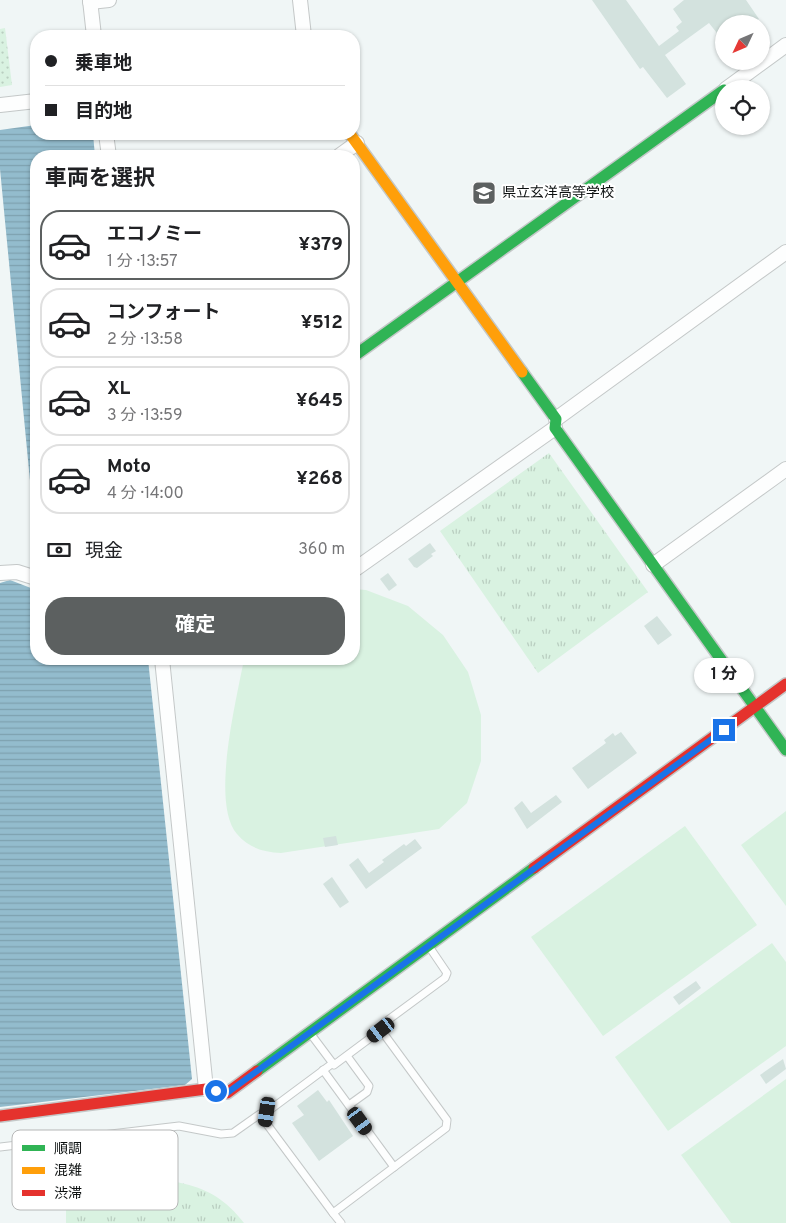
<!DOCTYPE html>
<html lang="ja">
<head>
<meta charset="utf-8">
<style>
  :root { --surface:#fff; --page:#f6f6f6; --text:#202124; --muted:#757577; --line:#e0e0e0; --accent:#5c6060 }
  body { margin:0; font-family:Overpass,"Noto Sans JP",sans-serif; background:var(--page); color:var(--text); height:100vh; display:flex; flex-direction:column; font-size:19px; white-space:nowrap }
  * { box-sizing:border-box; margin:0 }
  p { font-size:16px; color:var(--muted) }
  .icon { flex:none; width:28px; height:28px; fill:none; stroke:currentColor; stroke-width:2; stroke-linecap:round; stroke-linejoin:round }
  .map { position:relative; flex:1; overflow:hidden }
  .sheet { position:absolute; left:30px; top:150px; width:330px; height:515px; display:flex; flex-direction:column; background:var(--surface); border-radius:20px; box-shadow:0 1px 4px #0004 }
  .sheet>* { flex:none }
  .top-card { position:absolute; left:30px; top:30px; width:330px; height:110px; border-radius:20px; box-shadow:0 1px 4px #0004; display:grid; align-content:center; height:110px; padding:0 15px; background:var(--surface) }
  .needle { width:32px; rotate:226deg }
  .controls { position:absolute; left:715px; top:15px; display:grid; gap:10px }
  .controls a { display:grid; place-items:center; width:55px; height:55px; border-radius:50%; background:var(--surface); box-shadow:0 1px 4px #0004; font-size:25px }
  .end { position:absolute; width:22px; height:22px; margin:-11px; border:6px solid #1a73e8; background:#fff; box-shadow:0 0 0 2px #fff }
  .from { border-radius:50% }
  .bubble { position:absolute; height:35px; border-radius:18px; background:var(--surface); box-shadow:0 1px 4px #0004; font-size:16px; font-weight:700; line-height:35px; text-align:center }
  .car { position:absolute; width:15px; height:30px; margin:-15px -8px; border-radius:6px; box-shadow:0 0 4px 1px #0007; background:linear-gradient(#222 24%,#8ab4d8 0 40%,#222 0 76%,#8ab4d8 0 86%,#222 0) }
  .top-card b { display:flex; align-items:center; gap:18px; height:48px; font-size:19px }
  .top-card b+b { border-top:1px solid var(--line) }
  .top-card i { width:12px; height:12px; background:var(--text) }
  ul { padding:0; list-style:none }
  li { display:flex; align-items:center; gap:15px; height:70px; margin:0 10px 8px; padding:0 5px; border:2px solid var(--line); border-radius:20px }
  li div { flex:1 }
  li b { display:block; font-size:19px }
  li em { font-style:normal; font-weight:700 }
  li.selected { border-color:var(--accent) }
  li>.icon { width:45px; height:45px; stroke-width:1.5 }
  h2 { padding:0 15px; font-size:22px; line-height:60px }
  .pay { display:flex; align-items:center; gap:12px; height:55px; padding:0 15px; font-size:19px }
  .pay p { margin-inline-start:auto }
  .button { display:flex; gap:10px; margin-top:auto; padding:10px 15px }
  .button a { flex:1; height:58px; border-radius:20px; background:var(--accent); color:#fff; font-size:20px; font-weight:700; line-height:58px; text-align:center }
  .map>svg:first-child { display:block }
</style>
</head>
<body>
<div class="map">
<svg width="786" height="1223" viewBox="0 0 786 1223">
  <defs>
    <pattern id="grass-dots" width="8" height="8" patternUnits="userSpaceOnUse" patternTransform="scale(1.25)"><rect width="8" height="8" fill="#d9f2e1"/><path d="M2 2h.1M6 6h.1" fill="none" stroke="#b9cec0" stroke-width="1.8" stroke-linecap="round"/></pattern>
    <pattern id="park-tufts" width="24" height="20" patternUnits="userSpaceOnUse" patternTransform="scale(1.25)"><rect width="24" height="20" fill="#d9f2e1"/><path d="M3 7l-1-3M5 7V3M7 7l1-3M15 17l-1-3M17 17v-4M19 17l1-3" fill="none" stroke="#b9cec0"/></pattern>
    <pattern id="water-rules" width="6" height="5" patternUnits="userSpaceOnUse" patternTransform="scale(1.25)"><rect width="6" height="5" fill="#93bccd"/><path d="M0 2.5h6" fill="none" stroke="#7ea1af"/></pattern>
  </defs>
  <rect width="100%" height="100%" fill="#f0f6f6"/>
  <polygon fill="url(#grass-dots)" points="5,28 12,85 0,87 0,29"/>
  <g fill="url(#park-tufts)">
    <polygon points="549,453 648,592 538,673 440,531"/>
    <path d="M113 1177C165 1180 210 1177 244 1223H66V1193L70 1182 83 1178Z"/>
  </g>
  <g fill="#d9f2e1">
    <path d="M354 589 366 590 408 606 443 635 468 672 481 715V761L467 803 439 829 281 853C263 852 249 848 237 834 210 803 237 698 244 659H354Z"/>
    <polygon points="786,811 786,906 741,845"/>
    <polygon points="685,826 757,925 603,1036 531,937"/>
    <polygon points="772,943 786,962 786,1046 668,1131 615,1057"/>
    <polygon points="786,1079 786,1223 731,1223 681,1155"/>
  </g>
  <g fill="url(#water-rules)">
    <polygon points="36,125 36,134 93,134 95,156 36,156 36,543 0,169 0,130"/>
    <polygon points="10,580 36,590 36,659 148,659 192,1079 185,1085 0,1107 0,583"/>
  </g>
  <g fill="#d3e2de">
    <polygon points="592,0 626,0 659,46 679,31 676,27 682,22 673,9 684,0 746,0 759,19 752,24 724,24 724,42 709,23 665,55 686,84 667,98 643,67 640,69"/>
    <polygon points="430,543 436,551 431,554 433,556 417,568 414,567 408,559"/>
    <polygon points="388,573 397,585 389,591 380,579"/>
    <polygon points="657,616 672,635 658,645 644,626"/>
    <polygon points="621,732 637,753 588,789 572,768 606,743 604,740 613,733 615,736"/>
    <polygon points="556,795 562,802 527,829 514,808 522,801 531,813"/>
    <polygon points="336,836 338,845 325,847 323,838"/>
    <polygon points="415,839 422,848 366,889 349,865 358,858 369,873 384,862 382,860 404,844 406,846"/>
    <polygon points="332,877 349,902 340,908 323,884"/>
    <polygon points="696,981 701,988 679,1005 673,997"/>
    <polygon points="783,1059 786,1069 766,1084 760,1075"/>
    <polygon points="318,1090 327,1102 329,1100 353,1136 319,1161 292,1123 304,1115 297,1106"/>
  </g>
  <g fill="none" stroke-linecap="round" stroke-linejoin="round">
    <g stroke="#c4c8c8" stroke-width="9">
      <g id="lane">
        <polyline points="381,1030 384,1023 445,978 447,973 430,948"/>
        <polyline points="310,1033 334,1065 381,1030 447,1120 446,1128 333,1213 341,1223"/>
        <polyline points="347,1056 369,1086 367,1092 349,1105"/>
        <polyline points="323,1070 394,1167"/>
        <polyline points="267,1112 266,1123 333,1213"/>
        <polyline points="0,1147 179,1126 221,1134 233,1133 260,1114 267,1112 333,1063"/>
      </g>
    </g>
    <g stroke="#c4c8c8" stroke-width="16">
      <g id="street">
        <polyline points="90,0 94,36"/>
        <polyline points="300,0 304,36"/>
        <polyline points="90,2 109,0"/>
        <polyline points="726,89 786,45"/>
        <polyline points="0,105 36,101"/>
        <polyline points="106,134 109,156"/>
        <polyline points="339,156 357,143"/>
        <polyline points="556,419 786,252"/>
        <polyline points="653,565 786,469"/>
        <polyline points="354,570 555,428"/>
        <polyline points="0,573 17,572 36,578"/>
        <polyline points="162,659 206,1089"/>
      </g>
    </g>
    <g stroke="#c4c8c8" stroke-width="14">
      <g id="fast">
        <polyline points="354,356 724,90"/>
        <polyline points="522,372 556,419 555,428 786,750"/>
        <polyline points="257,1071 534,868"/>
      </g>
    </g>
    <g stroke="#c4c8c8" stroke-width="14">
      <polyline id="slow" points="350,134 522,372"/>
    </g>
    <g stroke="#c4c8c8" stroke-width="14">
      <g id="jam">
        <polyline points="534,868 786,684"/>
        <polyline points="0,1116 206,1089 227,1093 257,1071"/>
      </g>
    </g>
    <use href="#lane" stroke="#fdfefe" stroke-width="7"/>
    <use href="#street" stroke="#fdfefe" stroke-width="14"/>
    <use href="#fast" stroke="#30b455" stroke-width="11"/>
    <use href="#slow" stroke="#ff9f0a" stroke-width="11"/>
    <use href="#jam" stroke="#e5322d" stroke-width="11"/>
  </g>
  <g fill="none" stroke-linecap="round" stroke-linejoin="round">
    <polyline stroke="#1a73e8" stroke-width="6" points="216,1091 227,1093 724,730"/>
  </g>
  <defs>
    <g id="school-square" transform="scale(1.25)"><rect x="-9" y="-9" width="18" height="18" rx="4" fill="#5c6060" stroke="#fff"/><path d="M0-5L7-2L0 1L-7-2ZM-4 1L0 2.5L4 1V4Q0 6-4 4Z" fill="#fff"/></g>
  </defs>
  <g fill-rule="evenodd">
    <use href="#school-square" x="484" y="193"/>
  </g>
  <g text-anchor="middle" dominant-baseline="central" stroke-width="4" stroke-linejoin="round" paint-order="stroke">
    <g font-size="14" fill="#0c1010" stroke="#fff" text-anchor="start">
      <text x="502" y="193">県立玄洋高等学校</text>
    </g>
  </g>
  <rect x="12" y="1130" width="166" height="80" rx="8" fill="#fff" stroke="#b6b7b7" stroke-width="1"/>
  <rect x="22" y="1145" width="23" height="6" fill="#30b455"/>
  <rect x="22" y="1167" width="23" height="7" fill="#ff9f0a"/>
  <rect x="22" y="1190" width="23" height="6" fill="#e5322d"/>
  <g font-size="14" fill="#0c1010">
    <text x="54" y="1153">順調</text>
    <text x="54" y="1175">混雑</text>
    <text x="54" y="1198">渋滞</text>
  </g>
</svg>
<div class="controls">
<a><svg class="needle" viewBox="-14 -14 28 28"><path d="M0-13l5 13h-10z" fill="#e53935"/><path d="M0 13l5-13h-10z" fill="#757577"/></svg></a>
<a><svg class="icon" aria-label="locate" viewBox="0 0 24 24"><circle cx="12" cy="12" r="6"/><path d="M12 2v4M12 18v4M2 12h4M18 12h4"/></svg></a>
</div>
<i class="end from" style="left:216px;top:1091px"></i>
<i class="end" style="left:724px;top:730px"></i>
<div class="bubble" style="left:694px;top:658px;width:60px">1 分</div>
<i class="car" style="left:381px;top:1030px;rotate:233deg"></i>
<i class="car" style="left:267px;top:1112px;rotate:188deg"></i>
<i class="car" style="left:360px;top:1121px;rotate:144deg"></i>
<div class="top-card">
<b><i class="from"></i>乗車地</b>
<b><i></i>目的地</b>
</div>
<section class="sheet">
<h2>車両を選択</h2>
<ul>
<li class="selected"><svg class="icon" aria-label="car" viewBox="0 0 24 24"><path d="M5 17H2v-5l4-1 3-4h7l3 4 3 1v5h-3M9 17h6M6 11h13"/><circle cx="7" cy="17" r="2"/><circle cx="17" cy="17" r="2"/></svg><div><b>エコノミー</b><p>1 分 · 13:57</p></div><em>¥379</em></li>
<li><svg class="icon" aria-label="car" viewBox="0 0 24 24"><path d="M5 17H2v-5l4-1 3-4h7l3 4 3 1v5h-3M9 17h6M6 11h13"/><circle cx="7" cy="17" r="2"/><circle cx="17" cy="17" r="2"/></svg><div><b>コンフォート</b><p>2 分 · 13:58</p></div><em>¥512</em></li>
<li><svg class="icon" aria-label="car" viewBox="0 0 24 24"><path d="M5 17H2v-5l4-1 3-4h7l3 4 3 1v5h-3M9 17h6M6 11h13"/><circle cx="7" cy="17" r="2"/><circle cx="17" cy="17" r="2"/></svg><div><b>XL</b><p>3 分 · 13:59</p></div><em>¥645</em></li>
<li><svg class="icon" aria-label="car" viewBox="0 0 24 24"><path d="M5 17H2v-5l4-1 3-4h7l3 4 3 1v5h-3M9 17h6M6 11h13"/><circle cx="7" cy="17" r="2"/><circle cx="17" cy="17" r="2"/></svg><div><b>Moto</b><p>4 分 · 14:00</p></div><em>¥268</em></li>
</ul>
<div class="pay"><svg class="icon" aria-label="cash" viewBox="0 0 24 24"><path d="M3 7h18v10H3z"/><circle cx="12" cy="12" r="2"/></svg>現金<p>360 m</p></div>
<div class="button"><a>確定</a></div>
</section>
</div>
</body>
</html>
